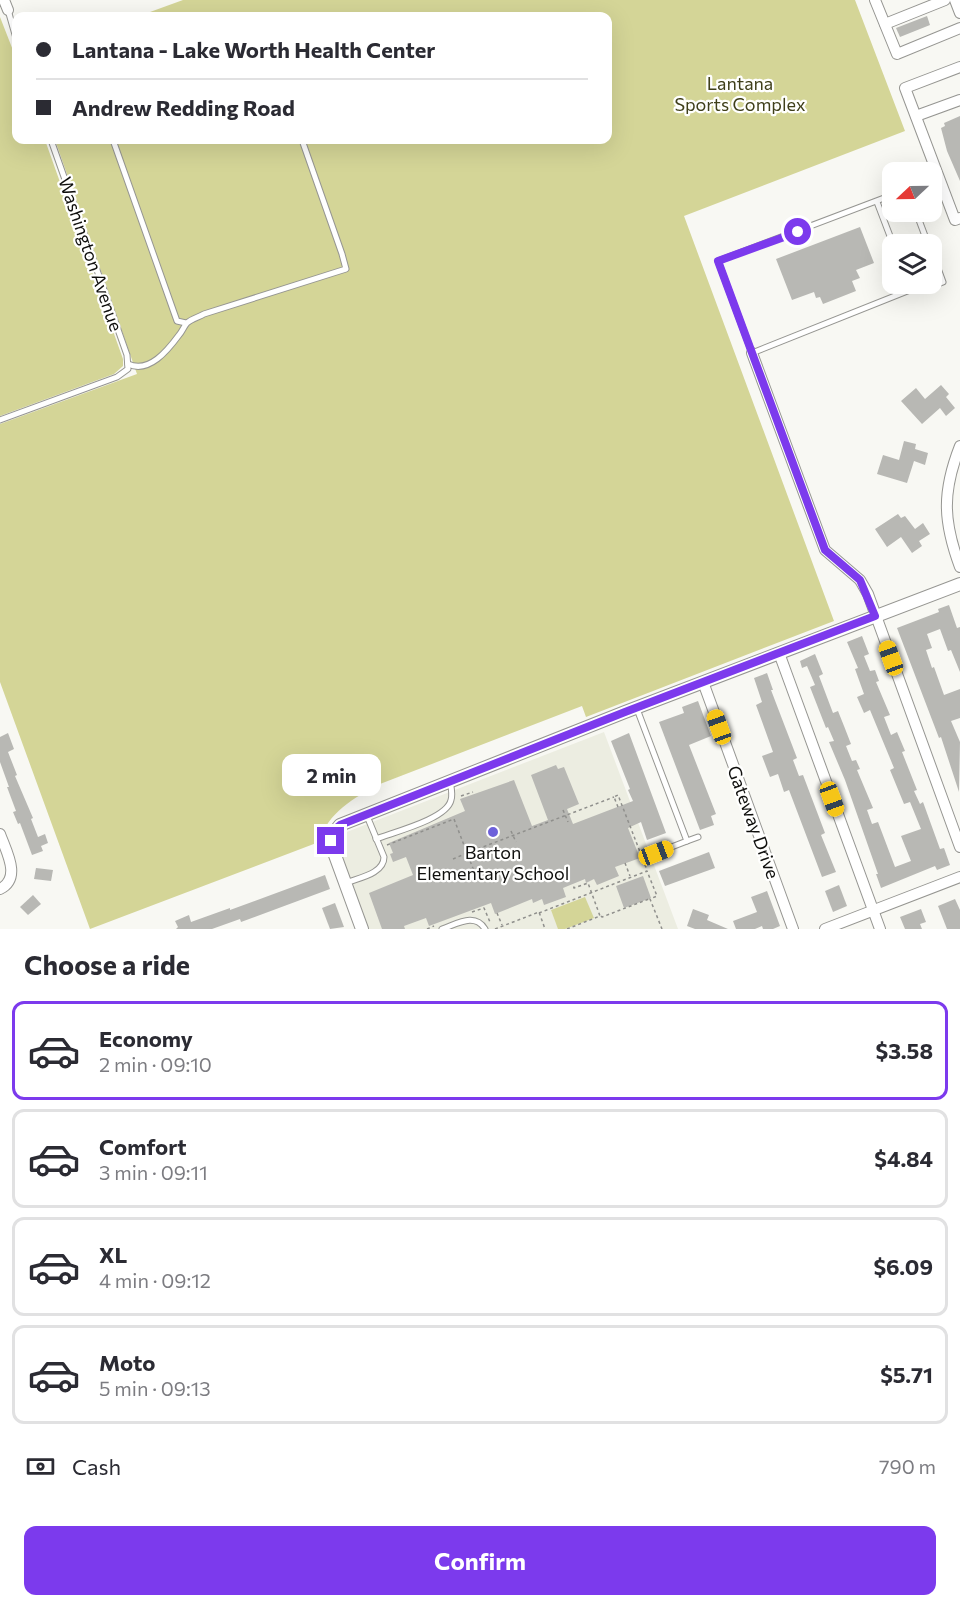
<!DOCTYPE html>
<html lang="en">
<head>
<meta charset="utf-8">
<style>
  :root { --surface:#fff; --page:#f2f2f3; --text:#2b2b33; --muted:#7c7c81; --line:#e1e1e2; --accent:#7c3aed }
  body { margin:0; font-family:Commissioner,sans-serif; background:var(--page); color:var(--text); height:100vh; display:flex; flex-direction:column; font-size:22px; white-space:nowrap }
  * { box-sizing:border-box; margin:0 }
  p { font-size:20px; color:var(--muted) }
  .icon { flex:none; width:33px; height:33px; fill:none; stroke:currentColor; stroke-width:2; stroke-linecap:round; stroke-linejoin:round }
  .map { position:relative; height:929px; overflow:hidden }
  .drawer { display:flex; flex-direction:column; background:var(--surface); flex:1 }
  .drawer>* { flex:none }
  .top-card { position:absolute; left:12px; top:12px; width:600px; height:132px; border-radius:12px; box-shadow:0 6px 24px #0002; display:grid; align-content:center; height:132px; padding:0 24px; background:var(--surface) }
  .needle { width:39px; rotate:248deg }
  .fabs { position:absolute; left:882px; top:162px; display:grid; gap:12px }
  .fabs a { display:grid; place-items:center; width:60px; height:60px; border-radius:12px; background:var(--surface); box-shadow:0 6px 24px #0002; font-size:30px }
  .end { position:absolute; width:27px; height:27px; margin:-14px; border:8px solid #7c3aed; background:#fff; box-shadow:0 0 0 3px #fff }
  .from { border-radius:50% }
  .bubble { position:absolute; height:42px; border-radius:12px; background:var(--surface); box-shadow:0 6px 24px #0002; font-size:20px; font-weight:700; line-height:42px; text-align:center }
  .car { position:absolute; width:18px; height:36px; margin:-18px -9px; border-radius:8px; box-shadow:0 0 4px 2px #0007; background:linear-gradient(#f5c518 24%,#345 0 40%,#f5c518 0 76%,#345 0 86%,#f5c518 0) }
  .top-card b { display:flex; align-items:center; gap:21px; height:57px; font-size:22px }
  .top-card b+b { border-top:2px solid var(--line) }
  .top-card i { width:15px; height:15px; background:var(--text) }
  ul { padding:0; list-style:none }
  li { display:flex; align-items:center; gap:18px; height:99px; margin:0 12px 9px; padding:0 12px; border:3px solid var(--line); border-radius:12px }
  li div { flex:1 }
  li b { display:block; font-size:22px }
  li em { font-style:normal; font-weight:700 }
  li.current { border-color:var(--accent) }
  li>.icon { width:54px; height:54px; stroke-width:1.5 }
  h2 { padding:0 24px; font-size:27px; line-height:72px }
  .pay { display:flex; align-items:center; gap:15px; height:66px; padding:0 24px; font-size:22px }
  .pay p { margin-inline-start:auto }
  .button { display:flex; gap:12px; margin-top:auto; padding:12px 24px }
  .button a { flex:1; height:69px; border-radius:12px; background:var(--accent); color:#fff; font-size:24px; font-weight:700; line-height:69px; text-align:center }
  .map>svg:first-child { display:block }
</style>
</head>
<body>
<div class="map">
<svg width="960" height="929" viewBox="0 0 960 929">
  <rect width="100%" height="100%" fill="#f8f8f3"/>
  <polygon fill="#ecede1" points="604,732 678,929 368,929 336,843 339,835"/>
  <g fill="#d4d597">
    <path d="M183 0H855L905 131 684 216 834 621 586 717 582 706 380 784C354 798 328 812 319 842L90 929 0 682V424L137 374 55 140H608V16H139Z"/>
    <polygon points="0,17 16,58 16,140 45,140 123,359 123,366 114,374 0,416"/>
    <polygon points="585,897 594,918 565,929 558,929 551,910"/>
  </g>
  <g fill="#b8b8b4">
    <polygon points="927,16 930,25 900,37 896,28"/>
    <polygon points="960,116 960,181 947,151 941,128 945,126 944,123"/>
    <polygon points="860,227 874,263 856,270 860,278 852,281 856,291 823,304 820,297 816,298 814,292 792,300 776,259"/>
    <polygon points="941,385 949,394 946,397 955,408 946,416 940,408 922,424 901,401 916,388 925,399"/>
    <polygon points="904,441 916,444 915,449 928,453 925,465 914,461 907,483 877,474 883,455 899,460"/>
    <polygon points="898,514 901,518 905,516 915,529 923,523 930,534 919,541 922,546 912,553 901,537 887,547 875,529"/>
    <polygon points="949,605 957,628 960,627 960,672 951,650 948,651 940,629 927,634 932,648 926,650 932,668 934,667 944,695 960,689 960,718 951,721 960,742 959,792 941,737 939,738 897,628 939,612 938,609"/>
    <polygon points="862,636 869,654 864,656 870,671 875,670 879,681 876,682 890,715 884,717 891,735 897,732 905,751 902,752 917,790 914,791 920,804 923,802 940,849 944,848 950,865 937,870 935,866 881,888 876,874 878,874 845,780 829,742 834,741 828,727 826,728 810,687 815,685 807,666 802,668 800,661 815,654 823,674 819,676 833,713 838,711 844,726 851,744 846,746 852,761 856,760 860,769 857,770 873,808 867,810 872,824 878,822 895,867 911,861 901,836 921,829 910,802 904,804 890,770 894,768 870,710 864,713 857,697 864,694 855,669 858,668 847,642"/>
    <polygon points="767,673 773,690 771,690 797,758 793,760 799,776 803,775 825,833 821,835 836,872 822,877 789,790 784,792 778,774 770,777 762,756 773,752 756,705 762,702 754,678"/>
    <polygon points="698,701 711,736 689,745 716,814 711,816 714,825 700,830 659,722 684,713 682,707"/>
    <polygon points="8,733 14,749 8,752 17,775 15,776 33,818 31,819 38,837 45,834 48,843 41,846 43,851 32,855 20,823 18,824 13,812 16,811 7,787 9,787 0,762 0,737"/>
    <polygon points="629,733 666,833 647,840 641,822 628,828 640,858 615,867 619,876 597,885 594,879 586,883 585,879 563,888 566,897 544,905 542,899 533,903 532,899 495,914 491,903 429,926 426,918 404,926 405,929 382,929 369,893 413,875 406,857 393,862 390,854 393,853 389,843 465,811 460,799 514,780 532,826 548,820 531,775 556,765 558,769 564,767 579,804 567,809 573,824 633,801 628,790 630,789 611,741"/>
    <polygon points="709,852 715,868 665,886 659,871"/>
    <polygon points="36,868 53,870 51,881 34,879"/>
    <polygon points="325,875 330,889 241,922 240,919 212,929 176,929 178,927 175,921 189,915 191,922 230,908 230,910"/>
    <polygon points="643,876 651,898 624,908 616,886"/>
    <polygon points="839,885 847,906 833,912 825,891"/>
    <polygon points="767,891 780,926 773,929 763,929 762,926 755,929 736,929 733,921 757,912 751,897"/>
    <polygon points="33,895 41,904 28,915 20,907"/>
    <polygon points="955,899 960,910 960,929 947,929 938,906"/>
    <polygon points="335,903 344,927 330,929 322,908"/>
    <polygon points="693,909 709,915 707,920 728,929 695,929 687,926"/>
    <polygon points="921,909 926,922 920,924 922,929 905,929 900,917"/>
  </g>
  <g fill="none" stroke-linecap="round" stroke-linejoin="round">
    <g stroke="#969692" stroke-width="7">
      <g id="service">
        <polyline points="8,10 16,38"/>
        <polyline points="113,140 177,321 186,323"/>
        <polyline points="892,195 718,261 752,353 910,290 925,289 943,282 932,252"/>
        <polyline points="877,202 893,244"/>
        <polyline points="916,212 928,244"/>
        <path d="M128 364C149 374 168 350 179 335 182 332 184 326 187 323 191 319 199 317 204 314L346 269 342 254 302 140"/>
        <polyline points="0,420 117,377 128,369 127,355 51,140"/>
        <polyline points="637,709 687,841 656,853"/>
        <path d="M376 839C394 832 447 819 451 800 453 794 451 787 450 781"/>
        <polyline points="687,841 698,837"/>
        <path d="M346 883C358 878 384 874 384 857L367 816"/>
        <path d="M442 929C457 924 475 912 485 929"/>
      </g>
    </g>
    <g stroke="#969692" stroke-width="12">
      <g id="minor">
        <polyline points="4,0 8,10"/>
        <polyline points="875,0 897,54 960,28"/>
        <polyline points="955,0 960,13"/>
        <polyline points="885,24 945,0"/>
        <polyline points="960,67 905,88 955,220 960,218"/>
        <polyline points="916,116 960,100"/>
        <polyline points="752,353 825,550 860,580 868,594 960,847"/>
        <path d="M960 446C942 492 943 521 960 567"/>
        <polyline points="779,653 880,929"/>
        <polyline points="703,682 793,929"/>
        <path d="M0 834C6 851 22 878 0 889"/>
        <polyline points="825,929 960,877"/>
      </g>
    </g>
    <g stroke="#969692" stroke-width="14">
      <polyline id="tertiary" points="362,929 332,847 332,835 340,825 625,712 960,584"/>
    </g>
    <g stroke="#8f8f8c" stroke-width="1.5" stroke-dasharray="3 3" stroke-linecap="butt">
      <polyline points="461,796 473,792"/>
      <polyline points="618,807 614,797 618,795 647,870"/>
      <polyline points="563,810 568,822"/>
      <polyline points="511,831 516,842"/>
      <polyline points="387,845 454,819 467,853 614,797"/>
      <polyline points="453,859 467,853 474,871"/>
      <polyline points="625,863 630,876"/>
      <polyline points="472,912 484,908 490,922"/>
      <polyline points="497,913 502,925"/>
      <polyline points="539,913 647,871 657,896 650,899 662,929"/>
      <polyline points="601,916 602,917 649,899"/>
      <polyline points="427,929 434,926"/>
      <polyline points="495,929 539,912 545,929"/>
      <polyline points="567,929 600,916 588,883 574,888 573,884"/>
    </g>
    <use href="#service" stroke="#fff" stroke-width="5"/>
    <use href="#minor" stroke="#fff" stroke-width="10"/>
    <use href="#tertiary" stroke="#fff" stroke-width="12"/>
  </g>
  <g fill="none" stroke-linecap="round" stroke-linejoin="round">
    <polyline stroke="#7c3aed" stroke-width="8" points="331,841 335,829 340,825 625,712 875,616 860,580 825,550 718,261 798,232"/>
  </g>
  <circle fill="#6d60da" stroke="#fffffe" stroke-width="2" cx="493" cy="832" r="6"/>
  <g text-anchor="middle" dominant-baseline="central" stroke-width="4.5" stroke-linejoin="round" paint-order="stroke">
    <g font-size="18" fill="#3f3f1a" stroke="#fffffe">
      <text x="740" y="83">Lantana<tspan x="740" dy="21">Sports Complex</tspan></text>
    </g>
    <g font-size="18" fill="#0f0f0d" stroke="#fffffe">
      <text transform="translate(91 254) rotate(71)">Washington Avenue</text>
      <text transform="translate(754 822) rotate(70)">Gateway Drive</text>
    </g>
    <g font-size="18" fill="#0f0f0d" stroke="#fffffe">
      <text x="493" y="852">Barton<tspan x="493" dy="21">Elementary School</tspan></text>
    </g>
  </g>
</svg>
<div class="fabs">
<a><svg class="needle" viewBox="-14 -14 28 28"><path d="M0-13l5 13h-10z" fill="#e53935"/><path d="M0 13l5-13h-10z" fill="#7c7c81"/></svg></a>
<a><svg class="icon" aria-label="layers" viewBox="0 0 24 24"><path d="M12 4l9 5-9 5-9-5zM3 14l9 5 9-5"/></svg></a>
</div>
<i class="end from" style="left:798px;top:232px"></i>
<i class="end" style="left:331px;top:841px"></i>
<div class="bubble" style="left:282px;top:754px;width:99px">2 min</div>
<i class="car" style="left:891px;top:658px;rotate:340deg"></i>
<i class="car" style="left:719px;top:727px;rotate:340deg"></i>
<i class="car" style="left:832px;top:799px;rotate:160deg"></i>
<i class="car" style="left:656px;top:853px;rotate:69deg"></i>
<div class="top-card">
<b><i class="from"></i>Lantana - Lake Worth Health Center</b>
<b><i></i>Andrew Redding Road</b>
</div>
</div>
<section class="drawer">
<h2>Choose a ride</h2>
<ul>
<li class="current"><svg class="icon" aria-label="car" viewBox="0 0 24 24"><path d="M5 17H2v-5l4-1 3-4h7l3 4 3 1v5h-3M9 17h6M6 11h13"/><circle cx="7" cy="17" r="2"/><circle cx="17" cy="17" r="2"/></svg><div><b>Economy</b><p>2 min · 09:10</p></div><em>$3.58</em></li>
<li><svg class="icon" aria-label="car" viewBox="0 0 24 24"><path d="M5 17H2v-5l4-1 3-4h7l3 4 3 1v5h-3M9 17h6M6 11h13"/><circle cx="7" cy="17" r="2"/><circle cx="17" cy="17" r="2"/></svg><div><b>Comfort</b><p>3 min · 09:11</p></div><em>$4.84</em></li>
<li><svg class="icon" aria-label="car" viewBox="0 0 24 24"><path d="M5 17H2v-5l4-1 3-4h7l3 4 3 1v5h-3M9 17h6M6 11h13"/><circle cx="7" cy="17" r="2"/><circle cx="17" cy="17" r="2"/></svg><div><b>XL</b><p>4 min · 09:12</p></div><em>$6.09</em></li>
<li><svg class="icon" aria-label="car" viewBox="0 0 24 24"><path d="M5 17H2v-5l4-1 3-4h7l3 4 3 1v5h-3M9 17h6M6 11h13"/><circle cx="7" cy="17" r="2"/><circle cx="17" cy="17" r="2"/></svg><div><b>Moto</b><p>5 min · 09:13</p></div><em>$5.71</em></li>
</ul>
<div class="pay"><svg class="icon" aria-label="cash" viewBox="0 0 24 24"><path d="M3 7h18v10H3z"/><circle cx="12" cy="12" r="2"/></svg>Cash<p>790 m</p></div>
<div class="button"><a>Confirm</a></div>
</section>
</body>
</html>
